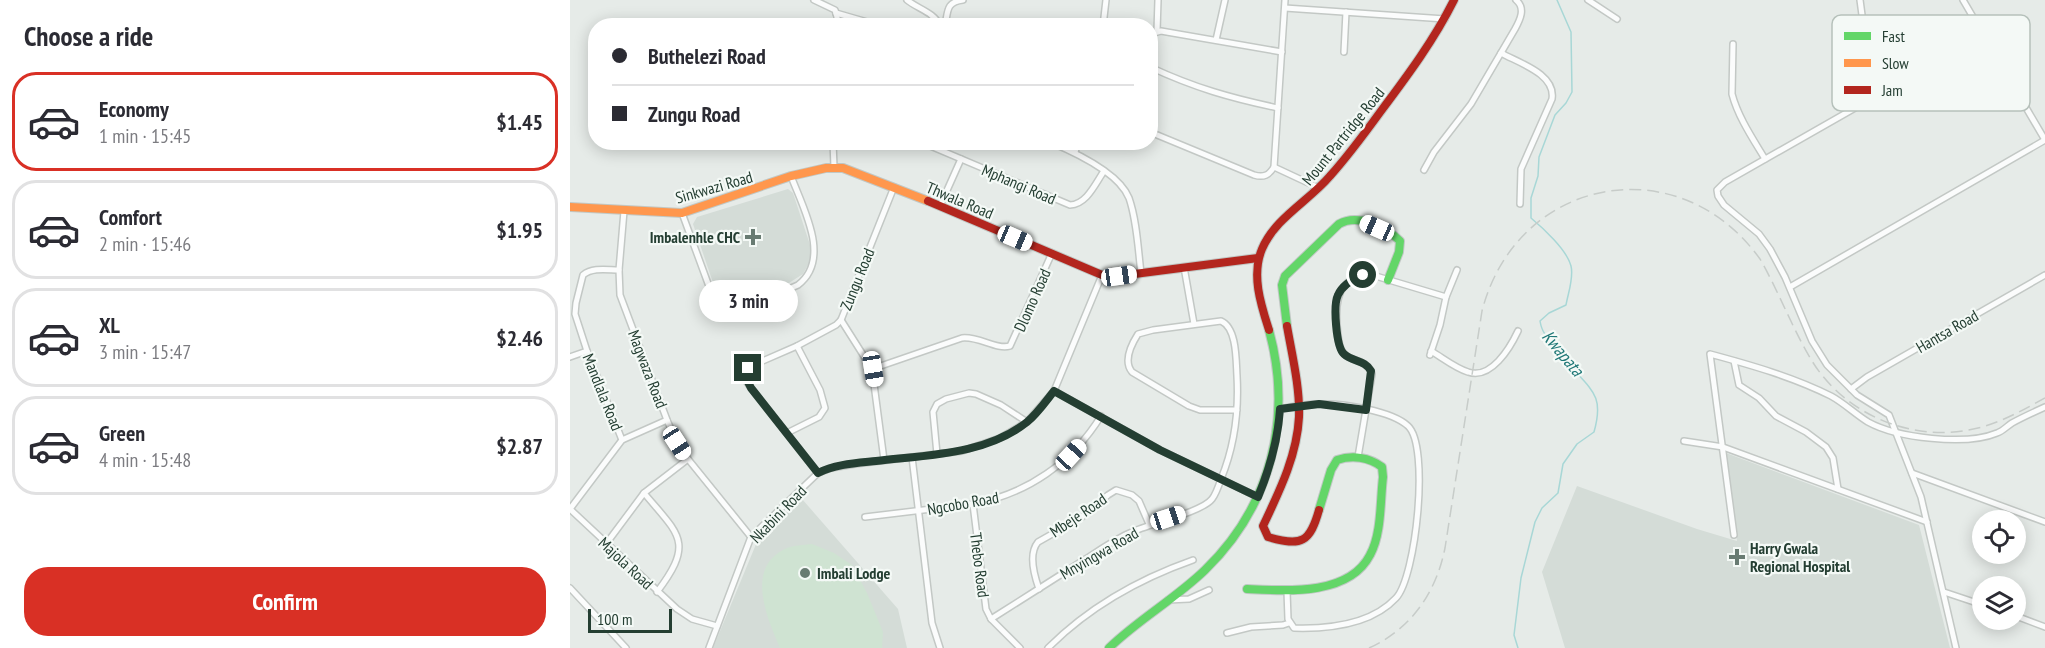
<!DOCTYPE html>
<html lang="en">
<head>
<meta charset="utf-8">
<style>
  :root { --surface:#fff; --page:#f2f2f3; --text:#2b2b33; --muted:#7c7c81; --line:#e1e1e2; --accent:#d93025 }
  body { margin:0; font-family:"PT Sans Narrow",sans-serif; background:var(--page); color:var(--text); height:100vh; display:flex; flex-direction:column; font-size:22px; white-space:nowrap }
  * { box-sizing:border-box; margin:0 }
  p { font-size:20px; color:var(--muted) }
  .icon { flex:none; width:33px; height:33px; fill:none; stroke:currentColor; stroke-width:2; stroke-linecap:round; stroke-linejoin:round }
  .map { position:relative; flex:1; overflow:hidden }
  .drawer { display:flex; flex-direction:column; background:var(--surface); width:570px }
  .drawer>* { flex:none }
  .banner { position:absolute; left:18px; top:18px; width:570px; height:132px; border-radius:24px; box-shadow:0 3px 15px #0003; display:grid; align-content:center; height:132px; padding:0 24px; background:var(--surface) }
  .buttons { position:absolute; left:1402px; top:510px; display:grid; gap:12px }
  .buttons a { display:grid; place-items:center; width:54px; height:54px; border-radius:50%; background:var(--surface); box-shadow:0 3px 15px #0003; font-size:30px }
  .scale { position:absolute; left:18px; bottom:15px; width:84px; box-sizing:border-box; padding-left:6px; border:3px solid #243e32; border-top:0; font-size:16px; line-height:21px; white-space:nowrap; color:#243e32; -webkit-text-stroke:4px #f4f9f6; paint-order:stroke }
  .end { position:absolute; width:27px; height:27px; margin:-14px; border:8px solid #243e32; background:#fff; box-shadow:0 0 0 3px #fff }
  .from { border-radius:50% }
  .bubble { position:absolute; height:42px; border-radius:21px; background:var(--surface); box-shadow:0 3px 15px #0003; font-size:20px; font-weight:700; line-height:42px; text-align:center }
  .car { position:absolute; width:18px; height:36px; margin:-18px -9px; border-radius:8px; box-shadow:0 0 4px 2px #0007; background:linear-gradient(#fff 24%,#345 0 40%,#fff 0 76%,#345 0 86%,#fff 0) }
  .banner b { display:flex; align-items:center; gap:21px; height:57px; font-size:22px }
  .banner b+b { border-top:2px solid var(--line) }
  .banner i { width:15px; height:15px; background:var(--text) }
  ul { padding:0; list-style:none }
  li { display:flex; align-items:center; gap:18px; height:99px; margin:0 12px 9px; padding:0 12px; border:3px solid var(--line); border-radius:24px }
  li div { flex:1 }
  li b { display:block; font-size:22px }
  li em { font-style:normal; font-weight:700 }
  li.on { border-color:var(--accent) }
  li>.icon { width:54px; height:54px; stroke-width:1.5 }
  h2 { padding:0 24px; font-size:27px; line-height:72px }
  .primary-button { display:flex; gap:12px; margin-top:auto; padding:12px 24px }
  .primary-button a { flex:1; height:69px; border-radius:24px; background:var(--accent); color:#fff; font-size:24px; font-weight:700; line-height:69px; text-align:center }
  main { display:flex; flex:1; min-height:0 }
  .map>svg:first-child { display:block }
</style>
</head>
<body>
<main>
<section class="drawer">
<h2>Choose a ride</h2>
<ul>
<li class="on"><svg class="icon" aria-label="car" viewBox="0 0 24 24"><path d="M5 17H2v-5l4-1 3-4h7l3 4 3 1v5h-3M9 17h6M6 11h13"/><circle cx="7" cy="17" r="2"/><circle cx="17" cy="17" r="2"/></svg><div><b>Economy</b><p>1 min · 15:45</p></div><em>$1.45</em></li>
<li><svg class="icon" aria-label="car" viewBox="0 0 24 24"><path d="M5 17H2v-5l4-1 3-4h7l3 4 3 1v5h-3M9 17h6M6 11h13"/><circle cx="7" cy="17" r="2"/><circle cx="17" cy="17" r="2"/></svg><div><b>Comfort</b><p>2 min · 15:46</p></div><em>$1.95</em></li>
<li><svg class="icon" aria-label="car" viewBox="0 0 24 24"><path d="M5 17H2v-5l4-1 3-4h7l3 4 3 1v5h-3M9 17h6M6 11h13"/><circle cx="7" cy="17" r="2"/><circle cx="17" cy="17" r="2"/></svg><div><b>XL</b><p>3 min · 15:47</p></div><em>$2.46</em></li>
<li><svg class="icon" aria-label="car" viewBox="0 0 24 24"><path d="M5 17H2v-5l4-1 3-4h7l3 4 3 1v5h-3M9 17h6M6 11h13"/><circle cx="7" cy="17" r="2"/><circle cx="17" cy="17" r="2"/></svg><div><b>Green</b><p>4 min · 15:48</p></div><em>$2.87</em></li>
</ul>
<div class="primary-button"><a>Confirm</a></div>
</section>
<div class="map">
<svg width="1475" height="648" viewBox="0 0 1475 648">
  <rect width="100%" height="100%" fill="#e6ebe8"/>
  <g fill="#d4dcd7">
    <polygon points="218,189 223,193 242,251 239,263 233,274 211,288 158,311 152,309 123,224 127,217"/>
    <polygon points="1156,453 1349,525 1380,648 995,648 972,572 1007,486 1127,529 1167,541"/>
    <polygon points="232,499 328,609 337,648 143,648 189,537"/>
  </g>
  <path fill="#cfe3d2" d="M242 544 264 553 282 565 297 593 313 632 312 648H210C197 618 175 568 215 549 222 545 234 545 242 544Z"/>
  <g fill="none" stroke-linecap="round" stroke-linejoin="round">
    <path stroke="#a8d7d6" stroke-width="1.5" d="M948 648 944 635 951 578 965 522 972 508 988 493 993 464 1007 444 1024 432C1034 397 1023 391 1001 367 996 362 996 355 992 350 982 338 973 339 970 321L979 313 996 305C998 293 1004 278 1001 266 997 250 973 228 961 218V198L968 176 969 157 985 115 996 103 1002 92 1001 32 987 0"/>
    <g stroke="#c3c8c5" stroke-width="8">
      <g id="street">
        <polyline points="244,0 265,10 267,17 267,26"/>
        <path d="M337 0C348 9 364 12 370 26"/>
        <polyline points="1018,0 1047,19"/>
        <polyline points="1290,0 1294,30 1317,90"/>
        <polyline points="1393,0 1475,140"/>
        <polyline points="715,8 875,19"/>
        <polyline points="266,13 311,26"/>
        <path d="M375 26C378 11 376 2 393 0"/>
        <polyline points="533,26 536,0"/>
        <polyline points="587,31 588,0"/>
        <polyline points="580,38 584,33 591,31 712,52"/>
        <polyline points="646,40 655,0"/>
        <path d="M1163 44 1162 94C1168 117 1183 139 1195 159"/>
        <polyline points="774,52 776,12"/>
        <path d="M931 53C949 63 986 74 982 99L951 169 950 204"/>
        <path d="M580 67C625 88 661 98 708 108"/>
        <path d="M580 132 684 175C694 178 699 175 704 167L715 0"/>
        <polyline points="263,142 264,167"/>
        <path d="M351 142 500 205C517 204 525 184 534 171"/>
        <path d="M480 142C504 152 549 173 559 198 567 221 568 249 571 273"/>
        <polyline points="505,152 508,142"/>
        <polyline points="704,167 749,188"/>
        <path d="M854 170 864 152 901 104 945 29C950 20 956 8 946 0"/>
        <polyline points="370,206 391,159"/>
        <polyline points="54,211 49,270 50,295 97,420 107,443 118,459 181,537"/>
        <path d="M112 213 147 308 154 316 160 315 228 285C262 259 233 208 221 176"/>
        <polyline points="614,267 624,324"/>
        <path d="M49 270C37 270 23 267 13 275L6 303 5 314 17 351 52 440"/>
        <polyline points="1220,287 1475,140"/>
        <polyline points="271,320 302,369 314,460"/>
        <path d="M861 351C873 358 885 368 898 372 921 380 940 348 948 331"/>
        <polyline points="860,355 870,325 876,297 887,270"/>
        <polyline points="0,357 17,351"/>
        <polyline points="1164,361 1169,385 1189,398 1206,416 1236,432 1256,447 1263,458 1268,489"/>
        <path d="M302 369 392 338C409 336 426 350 440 346L482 253"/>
        <polyline points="1281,389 1297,377 1475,275"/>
        <polyline points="484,391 590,450 688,497"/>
        <path d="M710 409C724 406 737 404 751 404 773 403 822 411 838 426 860 446 846 577 826 598 801 625 758 629 724 628L718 619 717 591"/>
        <polyline points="217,433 249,417 255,408 250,390 227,346"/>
        <polyline points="1114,441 1153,447 1357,522"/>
        <polyline points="367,454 363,412 367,404 376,399 399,393 406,394 431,405 457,422"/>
        <polyline points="342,457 362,623 370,648"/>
        <path d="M788 457 802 374C798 358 777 363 771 349 768 342 768 334 767 326 765 300 768 278 799 274L876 297"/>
        <polyline points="248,473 181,388 176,381 175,372 188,363 227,346 266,325 271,320 324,187"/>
        <polyline points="1342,473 1475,522"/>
        <path d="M74 493C109 535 125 542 87 592"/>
        <polyline points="403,504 416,609 421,619 450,648"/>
        <polyline points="0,509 107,609 122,619 147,626"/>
        <polyline points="0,509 52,440 97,420"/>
        <path d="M295 517 403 504C457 494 502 463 531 416"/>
        <path d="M1164 535 1140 354C1181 365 1223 377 1261 396 1274 403 1285 414 1298 422 1327 438 1396 446 1427 433 1433 431 1437 426 1442 423 1453 417 1464 412 1475 407"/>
        <polyline points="36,544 74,493 118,459"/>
        <polyline points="0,588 56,648"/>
        <path d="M469 589C464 575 458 554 468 542L512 517 538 495 546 490 562 495 569 501 579 524"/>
        <polyline points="1374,592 1413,605"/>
        <polyline points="598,600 619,599 639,590"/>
        <polyline points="1446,616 1475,627"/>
        <path d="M421 619C452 599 483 580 514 560 530 550 545 539 562 532 579 524 632 512 642 499 646 494 649 485 651 479 665 445 669 412 667 376 666 360 667 328 651 321L583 330 568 334C561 345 553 361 562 372L619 406 630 410H667"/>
        <polyline points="657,633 681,627 713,625 719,623"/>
        <polyline points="139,648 181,537 248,473 261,468 285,464 392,451 430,438 457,422 484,391 532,275"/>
        <path d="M478 648C518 608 569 579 623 560"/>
        <polyline points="1386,648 1351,497 1319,415 1287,395 1257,365 1242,341 1215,277 1200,249 1189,234 1154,205 1148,196 1147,190 1155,182 1413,35"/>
      </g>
    </g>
    <g stroke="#c1c8c5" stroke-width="10">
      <g id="fast">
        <path d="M717 326 712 285 715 276 769 224C788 213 816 227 830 241L829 252 818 280"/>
        <path d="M677 589C716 591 779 596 800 555 812 533 810 501 813 477L812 467C799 457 782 455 767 460L761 470 749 510"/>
        <path d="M539 648C569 619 605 599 635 570 701 506 723 418 699 330"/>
      </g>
    </g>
    <g stroke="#c1c8c5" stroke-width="10">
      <polyline id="slow" points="0,207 112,213 221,176 256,168 273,168 358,201"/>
    </g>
    <g stroke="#c1c8c5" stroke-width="10">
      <g id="jam">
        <polyline points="358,201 532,275 549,276 688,258"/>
        <path d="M717 326C722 355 730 387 729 417 727 456 709 492 693 526L698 537C732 547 740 542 749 510"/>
        <path d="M699 330C691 305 681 275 692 249 705 218 739 201 760 176 779 155 795 133 811 111 838 75 864 40 884 0"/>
      </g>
    </g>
    <use href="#street" stroke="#fbfcfc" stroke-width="5"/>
    <use href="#fast" stroke="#63d668" stroke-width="8"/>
    <use href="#slow" stroke="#ff974d" stroke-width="8"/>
    <use href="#jam" stroke="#b3261e" stroke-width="8"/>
    <path stroke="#c7ccc9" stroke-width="1.5" stroke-dasharray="12 6" stroke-linecap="butt" d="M799 648C841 629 866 593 875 548L912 311C947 176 1109 146 1190 259 1209 292 1222 328 1242 361 1276 416 1345 444 1408 428 1432 422 1453 410 1475 398"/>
  </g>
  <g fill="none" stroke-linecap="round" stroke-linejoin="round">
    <path stroke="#243e32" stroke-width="8" d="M178 368 175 376 181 388 248 473C265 464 287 463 306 461 356 455 416 455 457 422 467 414 476 401 484 391L590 450 688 497C700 468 708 440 710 409L749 404 796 410 801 371C795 360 783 362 774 354 766 347 763 305 768 295 772 286 783 279 793 275"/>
  </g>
  <g fill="#687b72" stroke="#f4f9f6" stroke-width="2">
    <path d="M180 228h6v6h6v6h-6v6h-6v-6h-6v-6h6z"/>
    <path d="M1164 548h6v6h6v6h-6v6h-6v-6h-6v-6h6z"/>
    <circle cx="235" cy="573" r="6"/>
  </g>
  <g text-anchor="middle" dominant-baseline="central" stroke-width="4.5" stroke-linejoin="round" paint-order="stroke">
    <g font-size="16" fill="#243e32" stroke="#f4f9f6">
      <text transform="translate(773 136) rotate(-51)">Mount Partridge Road</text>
      <text transform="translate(449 184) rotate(23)">Mphangi Road</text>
      <text transform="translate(144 187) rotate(-16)">Sinkwazi Road</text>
      <text transform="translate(390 200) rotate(23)">Thwala Road</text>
      <text transform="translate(287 279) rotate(-68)">Zungu Road</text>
      <text transform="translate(462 300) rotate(-66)">Dlomo Road</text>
      <text transform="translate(1377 331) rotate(-30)">Hantsa Road</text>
      <text transform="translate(78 369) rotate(69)">Magwaza Road</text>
      <text transform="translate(33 392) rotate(68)">Mandlala Road</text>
      <text transform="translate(393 503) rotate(-10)">Ngcobo Road</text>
      <text transform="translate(208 514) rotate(-46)">Nkabini Road</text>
      <text transform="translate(508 515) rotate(-34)">Mbeje Road</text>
      <text transform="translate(529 553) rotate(-30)">Mnyingwa Road</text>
      <text transform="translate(56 563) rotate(43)">Majola Road</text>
      <text transform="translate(410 565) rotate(83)">Thebo Road</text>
    </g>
    <g font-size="16" font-weight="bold" fill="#243e32" stroke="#f4f9f6" text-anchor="start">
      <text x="170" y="237" text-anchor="end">Imbalenhle CHC</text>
      <text x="1180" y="548">Harry Gwala<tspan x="1180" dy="18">Regional Hospital</tspan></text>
      <text x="247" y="573">Imbali Lodge</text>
    </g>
    <g font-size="18" font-style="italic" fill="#207877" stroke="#f4f9f6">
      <text transform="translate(993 353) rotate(50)">Kwapata</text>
    </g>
  </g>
  <rect x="1262" y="15" width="198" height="96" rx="9" fill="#f4f9f6" stroke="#b6c1bb" stroke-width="1.5"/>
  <rect x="1274" y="32" width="27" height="8" fill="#63d668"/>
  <rect x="1274" y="59" width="27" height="8" fill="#ff974d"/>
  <rect x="1274" y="86" width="27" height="8" fill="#b3261e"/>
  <g font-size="16" fill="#243e32">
    <text x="1312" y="42">Fast</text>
    <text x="1312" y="69">Slow</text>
    <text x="1312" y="96">Jam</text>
  </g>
</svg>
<div class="buttons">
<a><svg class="icon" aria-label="locate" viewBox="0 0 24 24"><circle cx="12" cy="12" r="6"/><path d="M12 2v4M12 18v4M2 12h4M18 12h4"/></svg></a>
<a><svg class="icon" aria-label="layers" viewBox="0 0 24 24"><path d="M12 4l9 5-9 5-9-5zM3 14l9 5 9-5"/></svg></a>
</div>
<div class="scale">100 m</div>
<i class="end from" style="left:793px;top:275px"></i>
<i class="end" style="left:178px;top:368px"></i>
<div class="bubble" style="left:129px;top:280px;width:99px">3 min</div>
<i class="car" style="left:807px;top:228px;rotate:294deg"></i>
<i class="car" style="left:445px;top:238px;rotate:113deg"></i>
<i class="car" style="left:549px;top:276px;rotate:82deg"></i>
<i class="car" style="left:303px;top:369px;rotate:171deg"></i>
<i class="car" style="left:107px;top:443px;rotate:147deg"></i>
<i class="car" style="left:501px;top:455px;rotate:43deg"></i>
<i class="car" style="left:598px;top:518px;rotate:72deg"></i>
<div class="banner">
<b><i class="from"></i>Buthelezi Road</b>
<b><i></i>Zungu Road</b>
</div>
</div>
</main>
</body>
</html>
